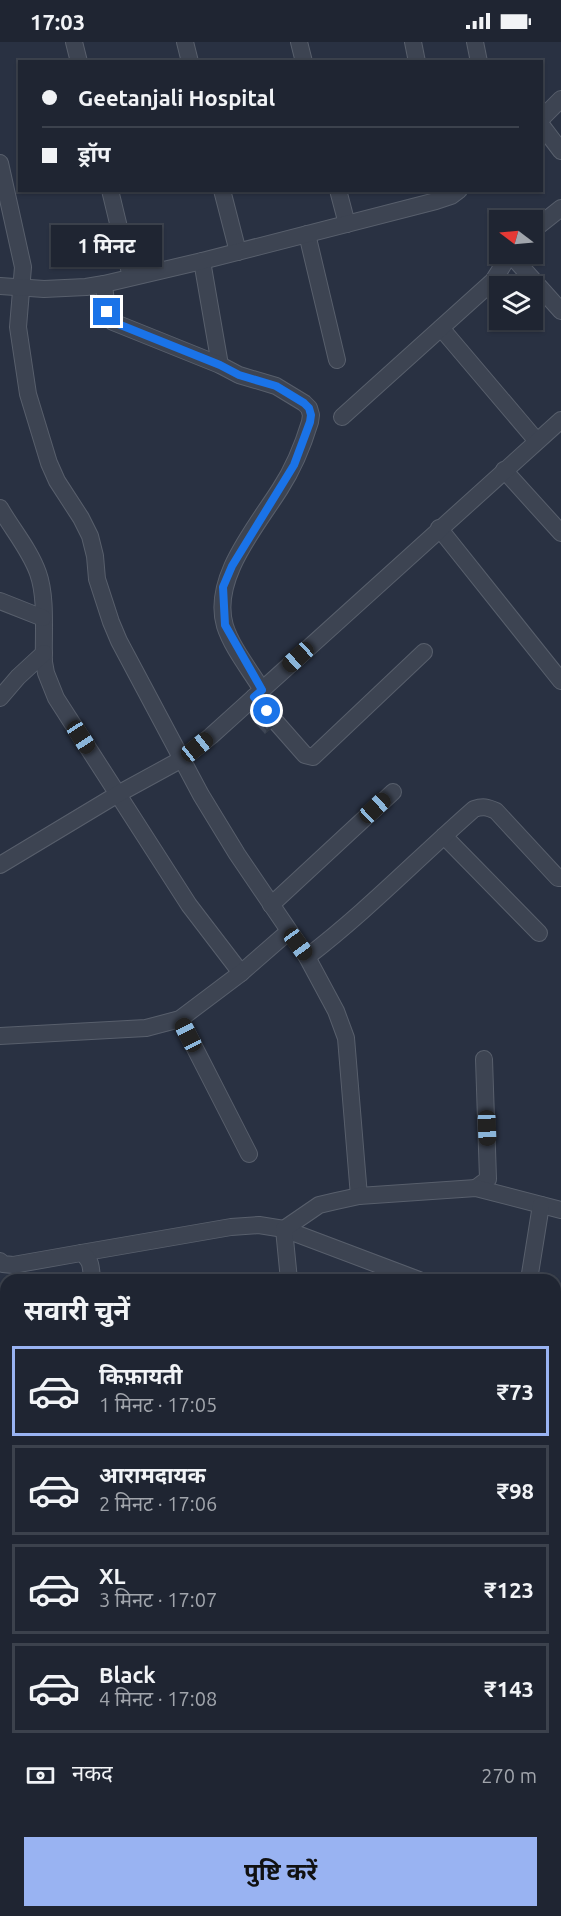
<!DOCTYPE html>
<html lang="hi">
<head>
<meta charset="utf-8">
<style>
  :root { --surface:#1f2532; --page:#272d3a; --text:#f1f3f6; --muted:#a1a5ac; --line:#3c424d; --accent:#99b3f2 }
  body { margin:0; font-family:Ubuntu,"Noto Sans Devanagari",sans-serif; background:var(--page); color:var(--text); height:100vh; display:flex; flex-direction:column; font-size:22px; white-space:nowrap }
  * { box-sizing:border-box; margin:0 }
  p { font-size:20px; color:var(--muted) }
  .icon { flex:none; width:33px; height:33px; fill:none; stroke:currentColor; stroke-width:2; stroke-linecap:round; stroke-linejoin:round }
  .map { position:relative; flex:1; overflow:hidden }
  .side { position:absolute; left:0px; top:1232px; width:561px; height:644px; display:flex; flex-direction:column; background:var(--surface); border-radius:18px 18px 0 0; box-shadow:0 2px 4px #0004,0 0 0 2px var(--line) }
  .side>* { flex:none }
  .banner { position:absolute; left:18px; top:18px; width:525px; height:132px; border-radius:0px; box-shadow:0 2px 4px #0004,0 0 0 2px var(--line); display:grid; align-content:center; height:132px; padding:0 24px; background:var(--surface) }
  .needle { width:39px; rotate:286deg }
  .fabs { position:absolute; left:489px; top:168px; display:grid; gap:12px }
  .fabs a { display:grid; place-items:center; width:54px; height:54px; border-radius:0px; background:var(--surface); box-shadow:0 2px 4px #0004,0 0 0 2px var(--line); font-size:30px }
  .end { position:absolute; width:27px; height:27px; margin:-14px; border:8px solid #1a73e8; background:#fff; box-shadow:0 0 0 3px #fff }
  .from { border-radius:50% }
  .bubble { position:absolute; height:42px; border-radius:0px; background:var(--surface); box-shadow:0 2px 4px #0004,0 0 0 2px var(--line); font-size:20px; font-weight:700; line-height:42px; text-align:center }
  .car { position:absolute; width:18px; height:36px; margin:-18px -9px; border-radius:8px; box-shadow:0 0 4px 2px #0007; background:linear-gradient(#222 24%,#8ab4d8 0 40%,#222 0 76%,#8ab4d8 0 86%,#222 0) }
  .banner b { display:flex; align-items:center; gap:21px; height:57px; font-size:22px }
  .banner b+b { border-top:2px solid var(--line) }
  .banner i { width:15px; height:15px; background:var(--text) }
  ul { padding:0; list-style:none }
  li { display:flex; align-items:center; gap:18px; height:90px; margin:0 12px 9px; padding:0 12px; border:3px solid var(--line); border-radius:0px }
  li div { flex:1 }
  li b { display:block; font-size:22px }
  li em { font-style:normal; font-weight:700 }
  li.current { border-color:var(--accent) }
  li>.icon { width:54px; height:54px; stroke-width:1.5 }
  h2 { padding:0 24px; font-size:27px; line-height:72px }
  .pay { display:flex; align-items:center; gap:15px; height:66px; padding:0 24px; font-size:22px }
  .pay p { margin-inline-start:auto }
  .primary-button { display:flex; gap:12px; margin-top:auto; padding:12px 24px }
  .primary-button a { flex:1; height:69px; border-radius:0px; background:var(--accent); color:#111; font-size:24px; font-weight:700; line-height:69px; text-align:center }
  .status { display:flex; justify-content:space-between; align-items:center; height:42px; padding:0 30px; background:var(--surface); direction:ltr }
  .status svg { height:16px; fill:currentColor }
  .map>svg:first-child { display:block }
</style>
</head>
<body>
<div class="status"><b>17:03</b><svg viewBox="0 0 49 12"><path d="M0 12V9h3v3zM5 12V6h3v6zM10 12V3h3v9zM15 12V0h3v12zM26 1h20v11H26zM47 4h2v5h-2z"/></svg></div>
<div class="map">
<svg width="561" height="1874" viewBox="0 0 561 1874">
  <rect width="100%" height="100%" fill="#293142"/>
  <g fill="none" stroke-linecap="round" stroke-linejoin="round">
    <g stroke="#585f6c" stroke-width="18">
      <g id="minor">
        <polyline points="74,0 79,20"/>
        <polyline points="185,0 190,20"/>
        <polyline points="299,0 304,20"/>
        <polyline points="413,0 417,20"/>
        <polyline points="475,0 479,20"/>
        <polyline points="542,76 561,57"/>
        <polyline points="542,84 561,109"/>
        <polyline points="0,121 23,225 18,285 28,352 49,421 57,439 81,476 90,494 95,514 97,537 111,580 119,599 201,753 237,812 307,915 336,969 346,996 359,1154"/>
        <polyline points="110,148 131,235"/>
        <polyline points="222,148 238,210"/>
        <polyline points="338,148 347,182"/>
        <polyline points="532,189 561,166"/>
        <polyline points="307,192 337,318"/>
        <polyline points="510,212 561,269"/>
        <polyline points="202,219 220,323"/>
        <path d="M104 242 107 270 113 280 220 323 239 333 276 344 304 361 309 366 311 373 310 380C303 403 293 427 280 447 256 485 211 537 225 584 232 606 250 628 262 648"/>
        <polyline points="0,244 44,247 86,245 104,242 202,219 436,159 451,154 459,148"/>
        <polyline points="441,286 536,398"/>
        <polyline points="342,375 493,239 510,212"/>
        <polyline points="504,428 561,491"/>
        <path d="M0 466C12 487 30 508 38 531 47 556 43 593 44 620L46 631 56 656 189 863 241 931"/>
        <polyline points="439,486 561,639"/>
        <polyline points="0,559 43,576"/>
        <polyline points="254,655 305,713 313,715 424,610"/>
        <polyline points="0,656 18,635 44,611"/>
        <polyline points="444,794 539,891"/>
        <polyline points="0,823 118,752 182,717 211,694 561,378"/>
        <polyline points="271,863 393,750"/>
        <path d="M307 915C366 870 418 816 474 767 483 764 487 765 496 769L558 836H561"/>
        <polyline points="180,977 249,1112"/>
        <polyline points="0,994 146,986 180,977 241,931 288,890"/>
        <polyline points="476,1146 488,1137 484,1017"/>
        <polyline points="81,1211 231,1185 259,1183 284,1187 419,1238"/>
        <path d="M0 1219 3 1222 13 1223 81 1211C92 1217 91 1227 92 1238"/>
        <polyline points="289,1238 284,1187 319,1163 336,1159 359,1154 476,1146 561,1168"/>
        <polyline points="529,1238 541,1163"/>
        <polyline points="555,1278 561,1280"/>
        <polyline points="555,1373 561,1327"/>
        <polyline points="53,1874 57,1869"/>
        <polyline points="264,1874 264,1869"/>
      </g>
    </g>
    <use href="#minor" stroke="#3d4452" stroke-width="16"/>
  </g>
  <polygon fill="#3e4655" points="256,676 274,681 273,685 265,692 254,680"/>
  <polygon fill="#323945" points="274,681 273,685 265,692 267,688"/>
  <polygon fill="#485163" stroke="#323945" stroke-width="1.5" points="263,669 274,681 267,688 256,676"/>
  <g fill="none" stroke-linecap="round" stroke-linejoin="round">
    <polyline stroke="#1a73e8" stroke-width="8" points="107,270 113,280 220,323 239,333 276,344 304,361 309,366 311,373 310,380 294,423 232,524 223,545 225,583 262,648 254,655 267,669"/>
  </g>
</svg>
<div class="fabs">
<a><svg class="needle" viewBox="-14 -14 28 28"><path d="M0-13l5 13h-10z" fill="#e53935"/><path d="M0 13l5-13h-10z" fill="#a1a5ac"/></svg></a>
<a><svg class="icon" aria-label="layers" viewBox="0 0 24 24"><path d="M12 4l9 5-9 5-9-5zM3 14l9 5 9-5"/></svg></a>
</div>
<i class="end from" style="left:267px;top:669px"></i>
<i class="end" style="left:107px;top:270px"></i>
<div class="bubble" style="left:51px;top:183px;width:111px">1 मिनट</div>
<i class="car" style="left:298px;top:615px;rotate:228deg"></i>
<i class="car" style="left:81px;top:695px;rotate:147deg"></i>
<i class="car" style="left:197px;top:705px;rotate:51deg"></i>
<i class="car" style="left:375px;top:766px;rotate:47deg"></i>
<i class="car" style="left:298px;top:902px;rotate:144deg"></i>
<i class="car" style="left:188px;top:993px;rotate:333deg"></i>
<i class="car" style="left:487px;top:1086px;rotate:178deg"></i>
<div class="banner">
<b><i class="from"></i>Geetanjali Hospital</b>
<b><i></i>ड्रॉप</b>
</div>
<section class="side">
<h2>सवारी चुनें</h2>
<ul>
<li class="current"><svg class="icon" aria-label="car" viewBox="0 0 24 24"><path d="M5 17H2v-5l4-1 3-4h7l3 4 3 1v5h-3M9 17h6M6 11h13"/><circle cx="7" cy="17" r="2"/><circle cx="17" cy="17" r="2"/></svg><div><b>किफ़ायती</b><p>1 मिनट · 17:05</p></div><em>₹73</em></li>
<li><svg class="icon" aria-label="car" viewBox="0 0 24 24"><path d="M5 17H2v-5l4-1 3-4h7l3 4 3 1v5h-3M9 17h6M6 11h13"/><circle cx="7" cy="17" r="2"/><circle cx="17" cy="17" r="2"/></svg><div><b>आरामदायक</b><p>2 मिनट · 17:06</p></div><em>₹98</em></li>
<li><svg class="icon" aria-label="car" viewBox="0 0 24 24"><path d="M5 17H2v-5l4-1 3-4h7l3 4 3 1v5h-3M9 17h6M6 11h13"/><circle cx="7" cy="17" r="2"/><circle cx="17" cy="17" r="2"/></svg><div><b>XL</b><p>3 मिनट · 17:07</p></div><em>₹123</em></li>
<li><svg class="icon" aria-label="car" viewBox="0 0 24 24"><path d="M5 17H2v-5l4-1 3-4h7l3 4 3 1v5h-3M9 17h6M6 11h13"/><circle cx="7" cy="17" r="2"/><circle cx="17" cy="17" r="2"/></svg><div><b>Black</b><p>4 मिनट · 17:08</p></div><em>₹143</em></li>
</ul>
<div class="pay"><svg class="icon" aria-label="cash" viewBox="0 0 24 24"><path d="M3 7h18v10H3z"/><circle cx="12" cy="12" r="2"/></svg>नकद<p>270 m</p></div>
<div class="primary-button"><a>पुष्टि करें</a></div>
</section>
</div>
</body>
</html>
